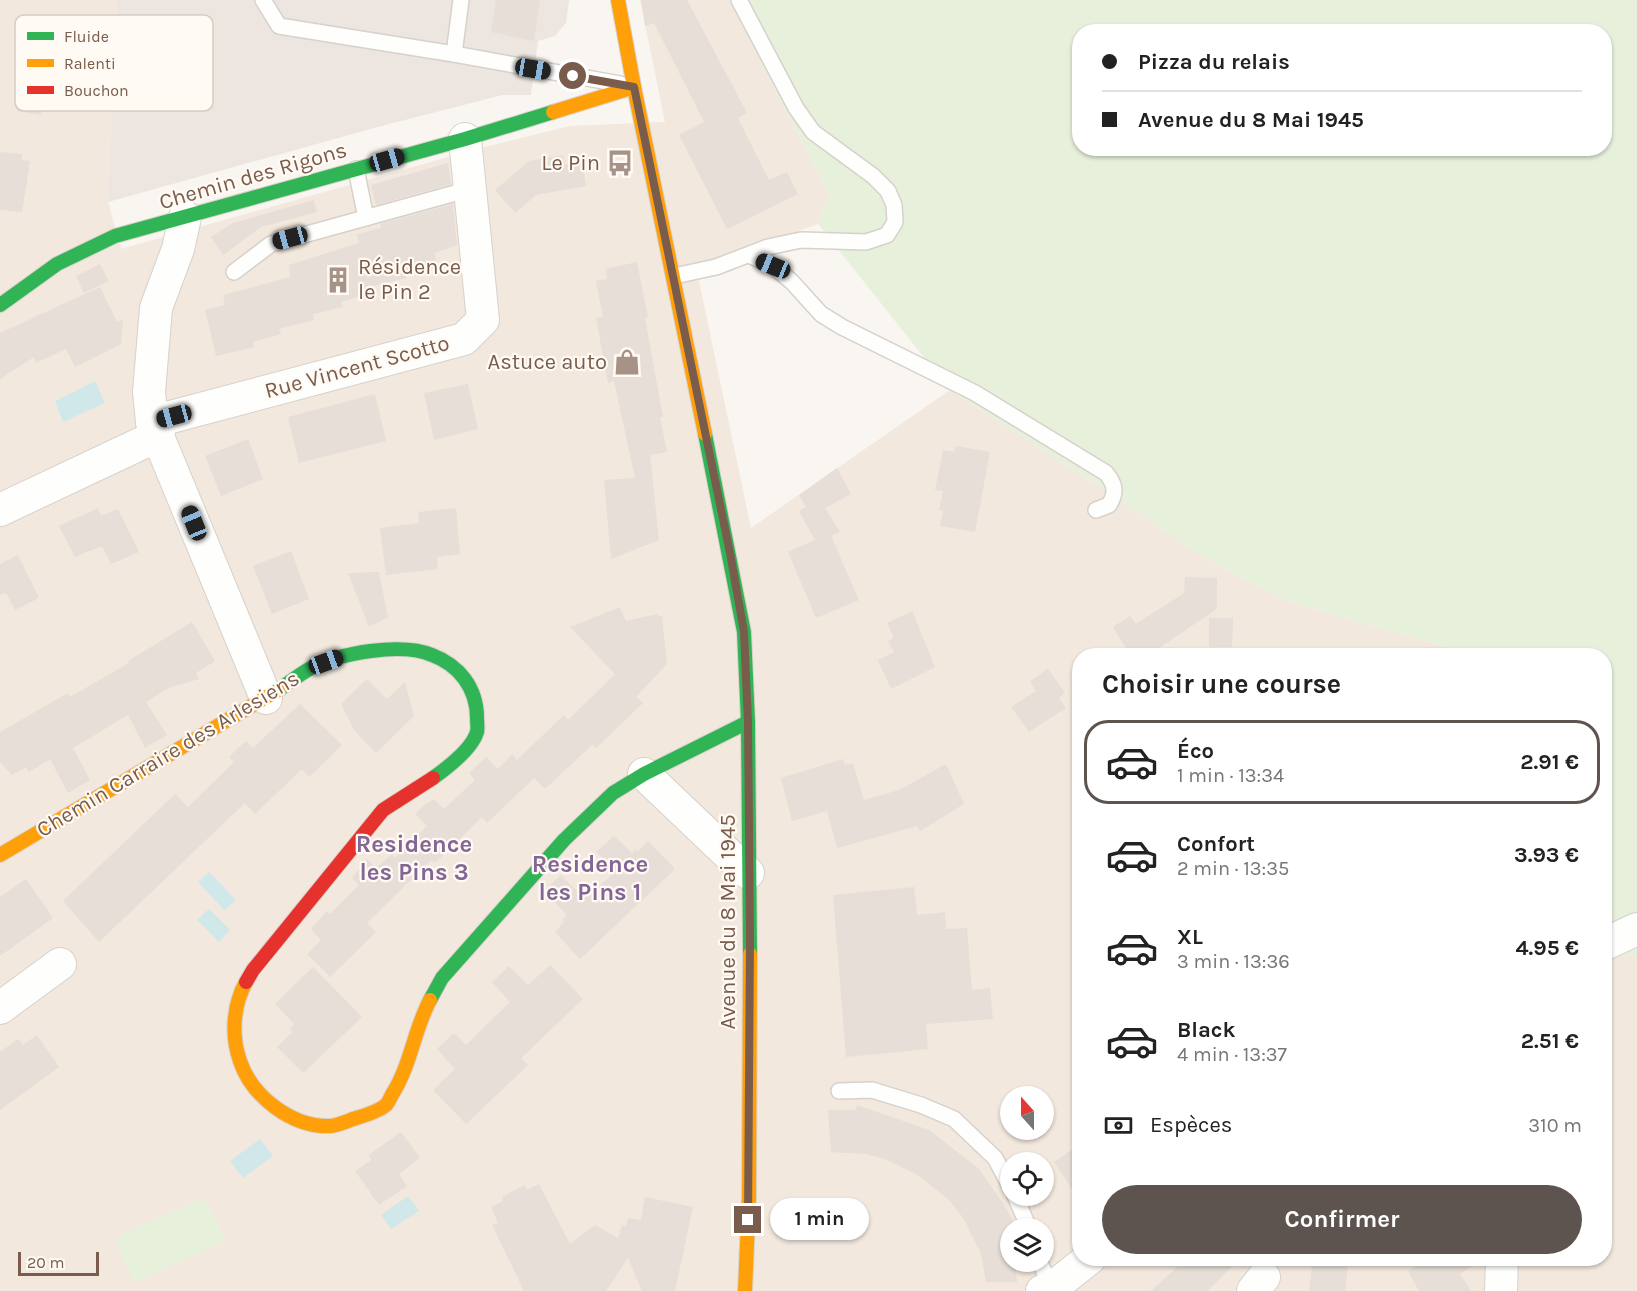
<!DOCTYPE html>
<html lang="fr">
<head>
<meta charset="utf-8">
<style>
  :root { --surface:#fff; --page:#f6f6f6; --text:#222; --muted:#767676; --line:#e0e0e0; --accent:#5d544f }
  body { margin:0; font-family:Karla,sans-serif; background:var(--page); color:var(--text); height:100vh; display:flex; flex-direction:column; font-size:22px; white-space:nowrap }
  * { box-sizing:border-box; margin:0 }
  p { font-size:20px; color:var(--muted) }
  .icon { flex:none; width:33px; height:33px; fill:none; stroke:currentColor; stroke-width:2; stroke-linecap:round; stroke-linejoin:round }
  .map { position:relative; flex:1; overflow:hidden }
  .panel { position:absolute; left:1072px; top:648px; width:540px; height:618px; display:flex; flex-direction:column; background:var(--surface); border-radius:24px; box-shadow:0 2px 4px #0004 }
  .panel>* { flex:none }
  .banner { position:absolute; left:1072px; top:24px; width:540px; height:132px; border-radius:24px; box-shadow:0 2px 4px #0004; display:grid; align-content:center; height:132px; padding:0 30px; background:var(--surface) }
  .needle { width:39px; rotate:339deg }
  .buttons { position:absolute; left:1000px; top:1086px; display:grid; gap:12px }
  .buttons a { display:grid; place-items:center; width:54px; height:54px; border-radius:50%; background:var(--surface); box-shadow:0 2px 4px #0004; font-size:30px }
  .scale { position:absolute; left:18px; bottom:15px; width:81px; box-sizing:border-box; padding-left:6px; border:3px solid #7a5c4d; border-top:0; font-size:16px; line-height:21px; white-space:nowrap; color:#7a5c4d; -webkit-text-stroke:4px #fffaf3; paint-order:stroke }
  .end { position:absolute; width:27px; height:27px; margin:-14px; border:8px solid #7a5c4d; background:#fff; box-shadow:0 0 0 3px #fff }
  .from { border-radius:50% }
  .bubble { position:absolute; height:42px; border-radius:21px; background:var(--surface); box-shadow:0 2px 4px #0004; font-size:20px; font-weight:700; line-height:42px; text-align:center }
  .car { position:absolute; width:18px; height:36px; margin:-18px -9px; border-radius:8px; box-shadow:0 0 4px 2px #0007; background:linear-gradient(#222 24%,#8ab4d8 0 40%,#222 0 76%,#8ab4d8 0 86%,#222 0) }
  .banner b { display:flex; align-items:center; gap:21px; height:57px; font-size:22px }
  .banner b+b { border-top:2px solid var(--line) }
  .banner i { width:15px; height:15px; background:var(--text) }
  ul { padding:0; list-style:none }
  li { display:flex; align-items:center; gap:18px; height:84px; margin:0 12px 9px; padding:0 18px; border:3px solid transparent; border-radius:24px }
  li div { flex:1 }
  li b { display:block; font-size:22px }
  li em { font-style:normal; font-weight:700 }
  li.selected { border-color:var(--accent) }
  li>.icon { width:54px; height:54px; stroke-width:1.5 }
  h2 { padding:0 30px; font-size:27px; line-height:72px }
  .pay { display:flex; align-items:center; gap:15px; height:66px; padding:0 30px; font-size:22px }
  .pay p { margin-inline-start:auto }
  .primary-button { display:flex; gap:12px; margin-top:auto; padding:12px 30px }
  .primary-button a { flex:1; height:69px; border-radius:36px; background:var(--accent); color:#fff; font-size:24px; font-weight:700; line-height:69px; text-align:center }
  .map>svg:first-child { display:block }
</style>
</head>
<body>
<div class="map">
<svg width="1637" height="1291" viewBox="0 0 1637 1291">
  <rect width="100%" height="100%" fill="#f9f5f0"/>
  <path fill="#f2e8de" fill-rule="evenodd" d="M0 0H117L108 202 121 249 477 149 570 126 665 122 640 0H729L829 194 818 224 696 267 751 528 950 390 1130 507 1195 552 1281 599 1474 655 1080 656V1258H1605V930L1624 958 1637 955V1291H0ZM1011 1096H1044V1130H1011ZM1011 1162H1044V1196H1011ZM1011 1228H1044V1262H1011Z"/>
  <polygon fill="#ede5e0" points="117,0 569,0 566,23 555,36 538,41 531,95 502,95 374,128 108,202"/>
  <g fill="#e7f0db" fill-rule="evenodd">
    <path d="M729 0H1637V955L1624 958 1605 930V656L1474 655 1281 599 1195 552 1130 507 950 390 818 224 829 194ZM1080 32H1605V148H1080Z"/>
    <polygon points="200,1199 206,1201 224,1237 221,1243 138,1281 132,1279 116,1242 119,1236"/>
  </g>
  <g fill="#d0e8ea">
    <polygon points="95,381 105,403 63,422 55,401"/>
    <polygon points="209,872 236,900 224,910 198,882"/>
    <polygon points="209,909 230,930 219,942 197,920"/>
    <polygon points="260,1139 273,1156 243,1178 230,1161"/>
    <polygon points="408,1196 419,1211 391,1229 381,1215"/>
  </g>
  <g fill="#e6ded7">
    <polygon points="496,0 540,0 534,41 491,32"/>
    <polygon points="641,0 687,0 747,113 738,118 769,180 787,172 798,194 727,229 679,135 704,122 654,23 645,26"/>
    <polygon points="21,84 45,87 41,115 17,111"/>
    <polygon points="0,152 22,154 22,160 30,161 22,212 0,210"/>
    <polygon points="563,155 565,165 582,162 586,186 536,195 515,213 495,190 529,161"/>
    <polygon points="448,163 451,184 376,205 371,185"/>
    <polygon points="314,200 317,212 261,227 223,255 211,237 233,223"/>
    <polygon points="453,204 457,245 435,253 436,261 405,271 406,278 373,286 374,292 341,302 343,307 313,314 314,320 279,329 281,334 253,342 254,347 216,356 205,310 225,305 223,295 290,277 289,265 359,243 357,234 381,228 380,224"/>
    <polygon points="637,262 648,317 645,318 663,417 660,417 667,452 650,455 659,540 611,559 604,480 635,478 614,381 608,383 596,318 603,317 596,281 607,279 606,269"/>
    <polygon points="100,264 109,281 84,293 76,276"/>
    <polygon points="100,287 117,322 123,320 121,344 75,367 66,349 36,363 34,357 0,379 0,333"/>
    <polygon points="468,384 478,429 434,440 424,393"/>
    <polygon points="375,394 386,441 299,463 288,417"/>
    <polygon points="248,439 263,479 221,496 205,456"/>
    <polygon points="956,446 990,452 975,532 940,526 943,511 939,510 943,491 935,490 943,450 954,452"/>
    <polygon points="837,468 851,494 825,508 840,532 831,536 859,600 816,618 788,552 815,540 799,511 806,507 799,495"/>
    <polygon points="98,508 101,516 118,509 139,552 111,564 102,546 75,557 59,526"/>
    <polygon points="456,508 460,554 437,557 438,569 386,575 380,528 419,523 418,512"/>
    <polygon points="291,551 309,599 272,614 253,566"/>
    <polygon points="18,555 39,598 15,610 6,593 0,595 0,564"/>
    <polygon points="379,572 388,617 369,627 348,573"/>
    <polygon points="1185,577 1217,578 1217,609 1147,656 1131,656 1113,627 1130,616 1136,624 1184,593"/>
    <polygon points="620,607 626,621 658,614 659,616 662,616 667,664 636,697 643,703 596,748 592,745 545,789 534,778 487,823 482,817 435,863 431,860 367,923 376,932 330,977 307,954 321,940 311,929 327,911 330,914 359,885 352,878 367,859 376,868 392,854 395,858 427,826 415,814 423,806 434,799 444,809 475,780 469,773 486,757 498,769 512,754 517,760 564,715 568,720 615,674 570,627"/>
    <polygon points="912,611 935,667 891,689 878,660 894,652 888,641 894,638 887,623"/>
    <polygon points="1209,618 1233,618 1232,647 1209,647"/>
    <polygon points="192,622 215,661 196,673 199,679 168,688 146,702 167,735 145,748 128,715 73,748 90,780 68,793 50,759 29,772 26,767 12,775 0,762 0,732 68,693 70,697 129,663 128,661"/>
    <polygon points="1048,669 1065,693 1059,698 1066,708 1029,732 1011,707 1036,691 1030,681"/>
    <polygon points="367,679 387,699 405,682 414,716 376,753 354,730 341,704"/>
    <polygon points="300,704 342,745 309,777 302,769 255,814 245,803 99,942 63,901 175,794 188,807 234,762 229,757 238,748 246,741 253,748"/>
    <polygon points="843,759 845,765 853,763 864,800 899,790 946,764 964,804 920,831 917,826 837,848 827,811 792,821 781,778"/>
    <polygon points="614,836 632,853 636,849 638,852 648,841 675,869 580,959 555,932 564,922 562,920 567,915 544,891 561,875 584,898 616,872 596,852"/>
    <polygon points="26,879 53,918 0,956 0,897"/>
    <polygon points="914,887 917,915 945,912 946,929 967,928 972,990 990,988 993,1019 926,1024 928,1049 846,1057 833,895"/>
    <polygon points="550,965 583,999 521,1058 528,1065 466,1124 433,1090 455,1069 437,1049 454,1033 466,1045 510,1002 492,982 509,966 528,985"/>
    <polygon points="313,967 362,1017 303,1073 277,1047 293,1032 290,1029 294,1024 275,1004"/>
    <polygon points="37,1035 59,1067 0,1110 0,1052 18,1039 23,1045"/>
    <polygon points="857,1105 929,1130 978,1168 1003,1203 1017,1228 1011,1228 1011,1262 1015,1262 1017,1282 986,1282 981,1254 964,1219 950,1201 918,1175 885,1159 865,1154 831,1152 828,1110 856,1110"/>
    <polygon points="401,1132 420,1158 399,1174 407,1186 379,1205 355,1171 371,1160 369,1155"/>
    <polygon points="1080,1144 1080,1201 1054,1162"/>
    <polygon points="539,1184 570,1244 595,1225 618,1238 622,1225 626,1226 628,1218 641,1220 645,1197 693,1207 675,1291 642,1291 628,1258 606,1291 524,1291 492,1225 498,1223 491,1207 503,1201 502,1197 525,1185 527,1190"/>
    <polygon points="1187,1258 1241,1258 1207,1291 1151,1291"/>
    <polygon points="1313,1258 1349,1258 1345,1291 1309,1291"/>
    <polygon points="1428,1258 1484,1258 1460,1274 1471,1291 1419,1291 1408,1271"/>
  </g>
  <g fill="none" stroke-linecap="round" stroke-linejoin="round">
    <g stroke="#d7d1cb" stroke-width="18">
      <g id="lane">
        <polyline points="263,0 279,26 454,54 620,84"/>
        <polyline points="454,54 461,0"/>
        <polyline points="356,169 366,218"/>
        <path d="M749 255 773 266 792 282 821 314 842 327 975 393 1106 473C1115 484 1117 492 1109 505L1096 510"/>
        <polyline points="234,272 271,244 470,189"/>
        <polyline points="674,276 716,267 768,247 801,240 866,242 887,235 895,222 894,205 888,191 873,176 813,132 796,108 739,0"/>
        <polyline points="839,1091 872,1090 921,1105 954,1119 995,1158 1011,1188"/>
        <polyline points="1015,1196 1029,1228"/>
        <polyline points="1040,1262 1051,1289"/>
      </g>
    </g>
    <g stroke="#d7d1cb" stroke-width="34">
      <g id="street">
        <polyline points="185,217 178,249 156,308 149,392 152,422 266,698"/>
        <polyline points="152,422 464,339 483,320 465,139"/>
        <polyline points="0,510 159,435"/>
        <polyline points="644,774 748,873"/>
        <polyline points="1605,944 1637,929"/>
        <polyline points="0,1008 60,964"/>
        <polyline points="1042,1291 1051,1289 1090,1258"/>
        <polyline points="1253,1291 1264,1277"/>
        <polyline points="1501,1291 1502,1258"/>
      </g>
    </g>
    <g stroke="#d9d2cb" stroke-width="16">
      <g id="fast">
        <polyline points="0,305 57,264 115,236 465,139 553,112"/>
        <polyline points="705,434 744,632 748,722 750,954"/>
        <path d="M280 689C290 682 300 674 311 668 340 653 401 642 432 655 459 665 477 688 477 718 477 722 478 728 477 732 472 749 447 768 433 778"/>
        <polyline points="430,1000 442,978 564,840 613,793 644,774 748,722"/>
      </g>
    </g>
    <g stroke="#d9d2cb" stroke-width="16">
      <g id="slow">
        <polyline points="618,0 634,87 705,434"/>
        <polyline points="553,112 634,87"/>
        <polyline points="0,855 280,689"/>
        <path d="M246 982C233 1005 231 1036 240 1061 252 1097 293 1128 331 1126 338 1125 346 1122 353 1119 363 1116 378 1112 386 1105 389 1102 391 1096 393 1093 411 1064 414 1030 430 1000"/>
        <polyline points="745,1291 749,1197 750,954"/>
      </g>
    </g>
    <g stroke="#d9d2cb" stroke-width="16">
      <polyline id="jam" points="246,982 253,970 383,810 433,778"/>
    </g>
    <use href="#lane" stroke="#fefefd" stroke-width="15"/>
    <use href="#street" stroke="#fefefd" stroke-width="32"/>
    <use href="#fast" stroke="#30b455" stroke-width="14"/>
    <use href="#slow" stroke="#ff9f0a" stroke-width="14"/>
    <use href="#jam" stroke="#e5322d" stroke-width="14"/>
  </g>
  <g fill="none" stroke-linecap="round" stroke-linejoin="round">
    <polyline stroke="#7a5c4d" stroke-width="8" points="573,76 634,87 730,553 744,632 748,722 750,939 748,1220"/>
  </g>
  <defs>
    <g id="bus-bare" transform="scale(2.07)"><path d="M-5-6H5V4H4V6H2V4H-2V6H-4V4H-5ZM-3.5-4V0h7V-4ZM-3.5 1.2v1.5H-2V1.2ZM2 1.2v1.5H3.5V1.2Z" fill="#a69286" stroke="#fffaf3" stroke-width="2.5" paint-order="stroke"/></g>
    <g id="building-bare" transform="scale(2.07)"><path d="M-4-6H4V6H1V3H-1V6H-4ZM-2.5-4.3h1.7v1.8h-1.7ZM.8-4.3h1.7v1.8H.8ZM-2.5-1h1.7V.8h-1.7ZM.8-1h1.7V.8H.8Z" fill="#a69286" stroke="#fffaf3" stroke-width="2.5" paint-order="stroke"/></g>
    <g id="shop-bare" transform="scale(2.07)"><path d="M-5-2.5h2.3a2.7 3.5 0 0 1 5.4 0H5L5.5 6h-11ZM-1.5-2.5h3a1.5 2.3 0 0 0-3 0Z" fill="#a69286" stroke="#fffaf3" stroke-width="2.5" paint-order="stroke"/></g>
  </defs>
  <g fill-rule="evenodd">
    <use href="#bus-bare" x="620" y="163"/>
    <use href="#building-bare" x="338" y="280"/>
    <use href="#shop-bare" x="627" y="362"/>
  </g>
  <g text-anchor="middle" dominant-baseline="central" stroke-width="4.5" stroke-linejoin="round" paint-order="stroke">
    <g font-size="22" fill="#7a5c4d" stroke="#fffaf3" text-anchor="end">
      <text x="600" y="163">Le Pin</text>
      <text x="358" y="267" text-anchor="start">Résidence<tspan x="358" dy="25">le Pin 2</tspan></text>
      <text x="607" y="362">Astuce auto</text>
    </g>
    <g font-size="22" fill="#7a5c4d" stroke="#fffaf3">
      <text transform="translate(253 176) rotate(-16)">Chemin des Rigons</text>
      <text transform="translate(357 367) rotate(-15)">Rue Vincent Scotto</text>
      <text transform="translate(168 754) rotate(-31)">Chemin Carraire des Arlesiens</text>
      <text transform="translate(728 922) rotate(-90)">Avenue du 8 Mai 1945</text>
    </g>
    <g font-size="24" font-weight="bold" fill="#846695" stroke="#fffaf3">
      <text x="414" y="844">Residence<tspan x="414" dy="28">les Pins 3</tspan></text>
      <text x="590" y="864">Residence<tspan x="590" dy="28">les Pins 1</tspan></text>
    </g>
  </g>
  <rect x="15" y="15" width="198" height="96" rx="9" fill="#fffaf3" stroke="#d7cbc1" stroke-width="1.5"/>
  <rect x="27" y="32" width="27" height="8" fill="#30b455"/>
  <rect x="27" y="59" width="27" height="8" fill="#ff9f0a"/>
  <rect x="27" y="86" width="27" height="8" fill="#e5322d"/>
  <g font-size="16" fill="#7a5c4d">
    <text x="64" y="42">Fluide</text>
    <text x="64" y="69">Ralenti</text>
    <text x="64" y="96">Bouchon</text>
  </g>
</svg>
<div class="buttons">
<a><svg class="needle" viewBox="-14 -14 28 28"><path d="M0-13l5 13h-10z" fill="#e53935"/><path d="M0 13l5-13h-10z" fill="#767676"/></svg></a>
<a><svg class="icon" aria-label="locate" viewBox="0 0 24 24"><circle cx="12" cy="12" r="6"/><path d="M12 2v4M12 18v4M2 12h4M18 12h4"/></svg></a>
<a><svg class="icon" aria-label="layers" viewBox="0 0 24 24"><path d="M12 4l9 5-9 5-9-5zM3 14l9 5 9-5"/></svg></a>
</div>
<div class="scale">20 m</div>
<i class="end from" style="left:573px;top:76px"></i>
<i class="end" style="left:748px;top:1220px"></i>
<div class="bubble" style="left:770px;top:1198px;width:99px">1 min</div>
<i class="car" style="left:533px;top:69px;rotate:100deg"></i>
<i class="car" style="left:387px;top:160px;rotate:74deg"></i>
<i class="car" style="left:290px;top:238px;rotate:255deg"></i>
<i class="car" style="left:773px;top:266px;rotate:292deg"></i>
<i class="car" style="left:174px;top:416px;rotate:255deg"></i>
<i class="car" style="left:194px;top:523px;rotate:338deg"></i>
<i class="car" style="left:326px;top:662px;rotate:70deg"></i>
<div class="banner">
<b><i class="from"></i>Pizza du relais</b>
<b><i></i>Avenue du 8 Mai 1945</b>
</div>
<section class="panel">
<h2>Choisir une course</h2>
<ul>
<li class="selected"><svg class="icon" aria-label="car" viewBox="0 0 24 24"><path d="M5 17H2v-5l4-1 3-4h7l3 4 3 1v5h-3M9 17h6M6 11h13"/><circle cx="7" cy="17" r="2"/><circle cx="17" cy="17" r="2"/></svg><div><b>Éco</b><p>1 min · 13:34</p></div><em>2.91 €</em></li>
<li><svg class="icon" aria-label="car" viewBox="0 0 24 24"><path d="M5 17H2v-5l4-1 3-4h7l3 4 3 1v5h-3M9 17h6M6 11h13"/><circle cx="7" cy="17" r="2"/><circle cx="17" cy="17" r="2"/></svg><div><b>Confort</b><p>2 min · 13:35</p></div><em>3.93 €</em></li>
<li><svg class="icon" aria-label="car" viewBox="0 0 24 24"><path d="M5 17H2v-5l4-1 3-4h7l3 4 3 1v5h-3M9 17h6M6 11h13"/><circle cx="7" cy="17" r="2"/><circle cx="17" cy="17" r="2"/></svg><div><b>XL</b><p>3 min · 13:36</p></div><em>4.95 €</em></li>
<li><svg class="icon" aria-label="car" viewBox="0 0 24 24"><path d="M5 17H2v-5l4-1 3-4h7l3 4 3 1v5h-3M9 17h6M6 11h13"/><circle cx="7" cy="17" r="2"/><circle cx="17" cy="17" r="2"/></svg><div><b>Black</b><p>4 min · 13:37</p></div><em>2.51 €</em></li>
</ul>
<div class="pay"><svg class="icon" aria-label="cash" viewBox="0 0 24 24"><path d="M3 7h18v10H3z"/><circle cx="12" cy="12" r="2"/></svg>Espèces<p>310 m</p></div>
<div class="primary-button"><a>Confirmer</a></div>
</section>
</div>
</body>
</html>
